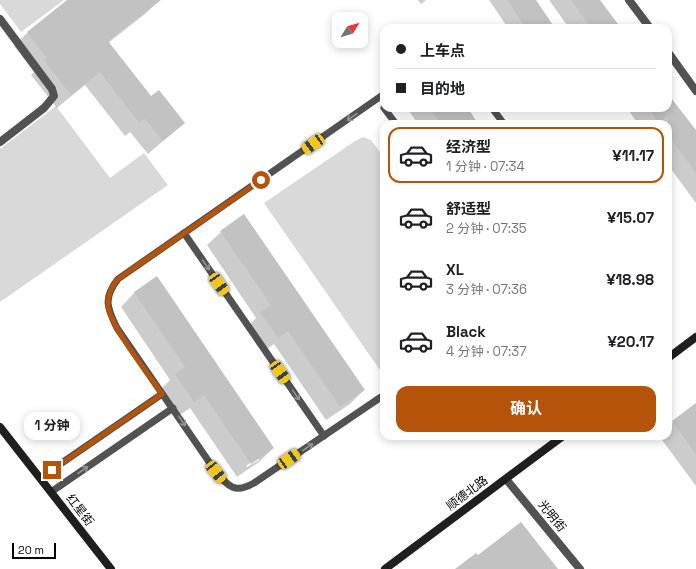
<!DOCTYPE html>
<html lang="zh">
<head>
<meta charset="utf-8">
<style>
  :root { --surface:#fff; --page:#f2f2f2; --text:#202124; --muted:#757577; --line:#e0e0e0; --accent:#b45309 }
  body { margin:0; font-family:"Space Grotesk","Noto Sans SC",sans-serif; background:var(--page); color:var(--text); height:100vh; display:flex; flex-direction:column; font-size:15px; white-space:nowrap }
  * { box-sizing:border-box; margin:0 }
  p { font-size:13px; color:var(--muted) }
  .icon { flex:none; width:22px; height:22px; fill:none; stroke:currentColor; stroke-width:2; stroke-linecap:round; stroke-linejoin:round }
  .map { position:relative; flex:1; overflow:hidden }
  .sheet { position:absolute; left:380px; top:120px; width:292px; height:320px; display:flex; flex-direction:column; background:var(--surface); border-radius:12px; box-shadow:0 2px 10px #0003 }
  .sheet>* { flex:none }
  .hud { position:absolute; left:380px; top:24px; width:292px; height:88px; border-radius:12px; box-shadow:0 2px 10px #0003; display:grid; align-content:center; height:88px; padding:0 16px; background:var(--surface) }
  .needle { width:26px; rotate:53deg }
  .fabs { position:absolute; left:332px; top:12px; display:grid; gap:8px }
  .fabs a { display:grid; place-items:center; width:36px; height:36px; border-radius:8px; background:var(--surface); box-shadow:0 2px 10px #0003; font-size:20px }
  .scale { position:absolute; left:12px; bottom:10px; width:44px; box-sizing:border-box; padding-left:4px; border:2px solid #000; border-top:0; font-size:11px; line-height:14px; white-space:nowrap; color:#000; -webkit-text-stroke:3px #fff; paint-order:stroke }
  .end { position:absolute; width:18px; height:18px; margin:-9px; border:5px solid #b45309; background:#fff; box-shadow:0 0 0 2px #fff }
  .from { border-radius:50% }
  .bubble { position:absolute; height:28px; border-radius:12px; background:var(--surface); box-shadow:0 2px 10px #0003; font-size:13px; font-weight:700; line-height:28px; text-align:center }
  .car { position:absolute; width:12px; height:24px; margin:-12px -6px; border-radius:5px; box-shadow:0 0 3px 1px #0007; background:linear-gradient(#f5c518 24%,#345 0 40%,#f5c518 0 76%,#345 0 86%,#f5c518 0) }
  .hud b { display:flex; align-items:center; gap:14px; height:38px; font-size:15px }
  .hud b+b { border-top:1px solid var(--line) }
  .hud i { width:10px; height:10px; background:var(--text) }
  ul { padding:7px 0 0; list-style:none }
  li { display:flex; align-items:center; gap:12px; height:56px; margin:0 8px 6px; padding:0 8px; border:2px solid transparent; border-radius:12px }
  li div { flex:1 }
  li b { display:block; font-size:15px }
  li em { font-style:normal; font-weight:700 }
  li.current { border-color:var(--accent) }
  li>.icon { width:36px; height:36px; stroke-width:1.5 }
  .cta { display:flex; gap:8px; margin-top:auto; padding:8px 16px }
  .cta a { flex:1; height:46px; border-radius:12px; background:var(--accent); color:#fff; font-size:16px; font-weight:700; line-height:46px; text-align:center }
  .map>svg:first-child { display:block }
</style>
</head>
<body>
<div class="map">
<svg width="696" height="569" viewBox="0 0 696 569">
  <rect width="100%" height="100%" fill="#fff"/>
  <g fill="#d9d9d9">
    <polygon points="0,0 64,0 21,32 0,4"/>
    <polygon points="56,106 110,178 144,153 168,185 0,302 0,149"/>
    <polygon points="363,137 371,140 384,158 384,376 264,203 355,141"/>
  </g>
  <g fill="#0003" fill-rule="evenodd">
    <polygon points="69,0 159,1 145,14 108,43 151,98 184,123 148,154 130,132 125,136 85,85 57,108 31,75 34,72 14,46 28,32"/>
    <polygon points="418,0 426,0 421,4"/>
    <polygon points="489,0 535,0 553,28 508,28"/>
    <polygon points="549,0 599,0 620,28 569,28"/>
    <polygon points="668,94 696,132 696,203 668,165 668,124 638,124 627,108 668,108"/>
    <polygon points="407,108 466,108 477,124 418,124"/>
    <polygon points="221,232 364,390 350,404 326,420 274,344 264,351 247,327 256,318 207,245"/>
    <path d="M157 278 273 448 259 462 237 477 190 408 180 415 162 388 170 380 121 307 134 293ZM259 457V460L247 467 246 466Z"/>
    <polygon points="694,406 696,408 696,486 659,436 668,436 668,426"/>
  </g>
  <g fill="#c2c2c2">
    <polygon points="67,0 161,0 108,41 151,96 159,90 185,123 163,141 145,119 139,123 100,72 71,95 44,60 47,58 27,32"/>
    <polygon points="507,0 536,0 555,28 526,28"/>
    <polygon points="571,0 600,0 621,28 591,28"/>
    <polygon points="668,94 696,130 696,173 668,135 668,116 659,123 649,108 668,108"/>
    <polygon points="430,108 468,108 478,124 441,124"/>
    <polygon points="244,214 365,390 340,407 288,331 278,338 260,312 271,305 220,231"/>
    <polygon points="157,276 274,448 251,464 204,395 194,402 175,374 185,367 134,292"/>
    <polygon points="696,403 696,454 672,421"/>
    <polygon points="521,522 558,569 455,569 476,553 478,555"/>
  </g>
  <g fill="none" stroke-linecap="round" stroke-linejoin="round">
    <g stroke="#525252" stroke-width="7">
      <path d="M384 94 118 279C103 298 107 308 117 328L216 472C229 487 235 494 254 483L384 395"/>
      <polyline points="384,108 396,124"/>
      <polyline points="492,108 504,124"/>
      <polyline points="184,233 324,436"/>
      <polyline points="40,478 162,394"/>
      <polyline points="51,492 173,408"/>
    </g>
    <g stroke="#525252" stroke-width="8">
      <polyline points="629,0 650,28"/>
      <polyline points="0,19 52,89 54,96 44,108 0,142"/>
      <polyline points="668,52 696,91"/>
      <polyline points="506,479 580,569"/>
    </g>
    <g stroke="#1f1f1f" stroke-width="8">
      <polyline points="668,358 696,337"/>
      <polyline points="0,427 111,569"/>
      <polyline points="385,569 563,436"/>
    </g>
  </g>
  <defs><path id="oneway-shaft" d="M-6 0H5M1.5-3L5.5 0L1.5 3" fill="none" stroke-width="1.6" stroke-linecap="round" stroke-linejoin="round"/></defs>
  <g stroke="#979797">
    <use href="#oneway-shaft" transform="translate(352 117) rotate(145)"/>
    <use href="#oneway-shaft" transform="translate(206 265) rotate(55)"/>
    <use href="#oneway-shaft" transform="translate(296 395) rotate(55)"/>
    <use href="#oneway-shaft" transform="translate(182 421) rotate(55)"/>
    <use href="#oneway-shaft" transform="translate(308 447) rotate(-34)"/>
    <use href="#oneway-shaft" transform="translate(83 470) rotate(-35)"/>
  </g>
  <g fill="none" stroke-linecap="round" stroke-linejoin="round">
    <path stroke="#b45309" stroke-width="5" d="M52 470 162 394C149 375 111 327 108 307 107 295 111 288 118 279L261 180"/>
  </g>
  <g text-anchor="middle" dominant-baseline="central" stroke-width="4" stroke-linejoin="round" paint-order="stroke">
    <g font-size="12" fill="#000" stroke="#fff">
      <text transform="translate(467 493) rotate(-37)">顺德北路</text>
      <text transform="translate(80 510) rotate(52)">红星街</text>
      <text transform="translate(552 516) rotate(51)">光明街</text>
    </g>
  </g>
</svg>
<div class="fabs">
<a><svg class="needle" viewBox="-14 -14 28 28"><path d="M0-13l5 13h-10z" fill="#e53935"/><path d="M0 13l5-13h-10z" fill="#757577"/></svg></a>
</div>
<div class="scale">20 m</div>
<i class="end from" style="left:261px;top:180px"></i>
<i class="end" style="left:52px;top:470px"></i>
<div class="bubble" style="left:24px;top:412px;width:56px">1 分钟</div>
<i class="car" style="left:313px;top:144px;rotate:235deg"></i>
<i class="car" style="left:219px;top:284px;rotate:145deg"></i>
<i class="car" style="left:280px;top:372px;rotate:145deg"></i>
<i class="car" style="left:289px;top:459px;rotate:56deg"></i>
<i class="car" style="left:216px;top:472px;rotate:142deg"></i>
<div class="hud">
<b><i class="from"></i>上车点</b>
<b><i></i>目的地</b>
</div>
<section class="sheet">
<ul>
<li class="current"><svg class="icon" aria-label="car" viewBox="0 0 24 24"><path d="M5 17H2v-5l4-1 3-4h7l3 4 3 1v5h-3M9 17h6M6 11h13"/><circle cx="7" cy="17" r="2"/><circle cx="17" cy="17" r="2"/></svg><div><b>经济型</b><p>1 分钟 · 07:34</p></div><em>¥11.17</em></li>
<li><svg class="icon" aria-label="car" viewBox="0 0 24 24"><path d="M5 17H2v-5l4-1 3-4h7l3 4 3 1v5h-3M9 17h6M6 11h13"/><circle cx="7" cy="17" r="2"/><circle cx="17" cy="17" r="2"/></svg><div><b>舒适型</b><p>2 分钟 · 07:35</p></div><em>¥15.07</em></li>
<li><svg class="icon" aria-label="car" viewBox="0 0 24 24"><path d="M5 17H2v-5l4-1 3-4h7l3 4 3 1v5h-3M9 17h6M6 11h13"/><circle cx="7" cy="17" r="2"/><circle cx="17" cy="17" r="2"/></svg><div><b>XL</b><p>3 分钟 · 07:36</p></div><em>¥18.98</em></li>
<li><svg class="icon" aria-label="car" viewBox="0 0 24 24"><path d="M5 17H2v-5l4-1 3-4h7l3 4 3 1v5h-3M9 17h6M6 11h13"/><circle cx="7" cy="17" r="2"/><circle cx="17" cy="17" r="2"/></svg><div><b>Black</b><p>4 分钟 · 07:37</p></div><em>¥20.17</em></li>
</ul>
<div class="cta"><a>确认</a></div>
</section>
</div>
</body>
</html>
